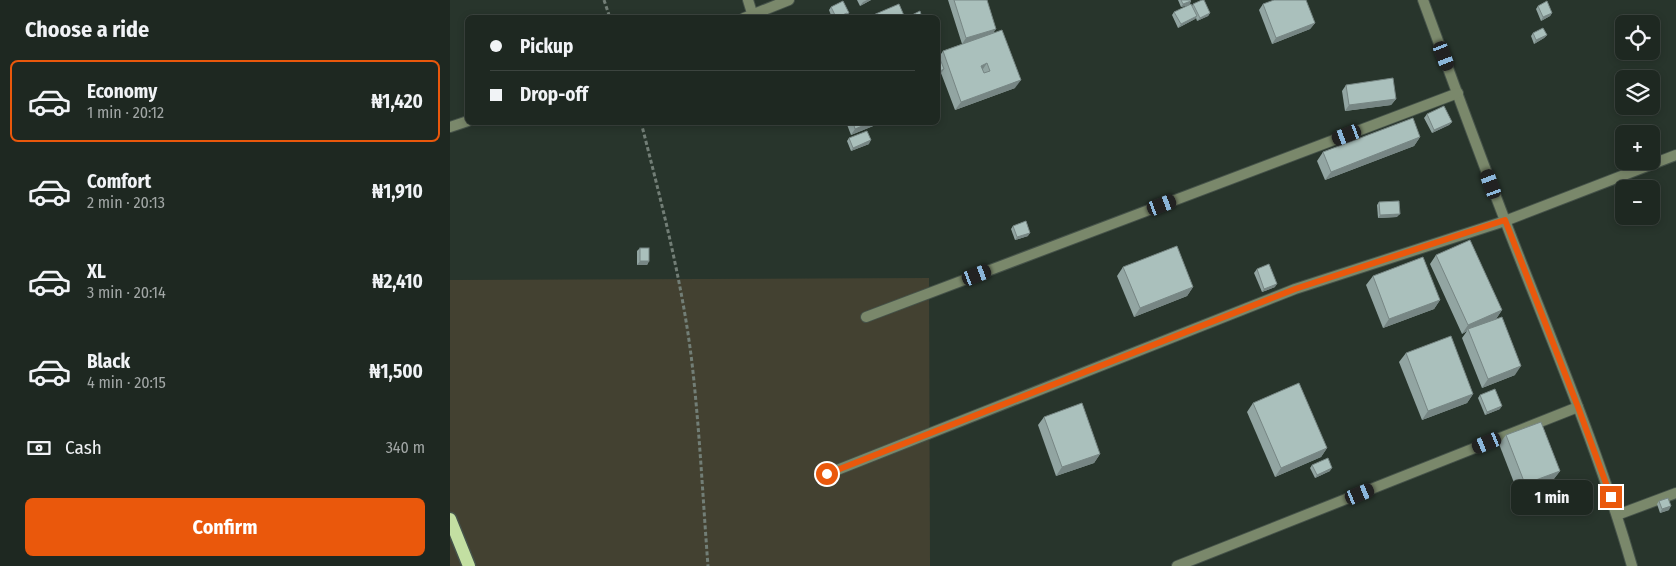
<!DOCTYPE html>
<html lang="en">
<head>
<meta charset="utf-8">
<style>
  :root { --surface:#1e2821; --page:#2b342e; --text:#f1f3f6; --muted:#a1a6a5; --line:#3c443f; --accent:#ea580c }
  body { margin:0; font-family:"Fira Sans Condensed",sans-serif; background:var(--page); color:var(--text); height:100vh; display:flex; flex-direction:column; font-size:19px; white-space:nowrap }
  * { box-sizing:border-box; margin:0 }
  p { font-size:16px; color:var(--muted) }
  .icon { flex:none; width:28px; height:28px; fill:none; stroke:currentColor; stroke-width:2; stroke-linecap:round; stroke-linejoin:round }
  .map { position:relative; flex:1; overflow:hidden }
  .panel { display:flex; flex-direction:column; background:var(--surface); width:450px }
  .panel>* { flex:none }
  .guide { position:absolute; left:15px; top:15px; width:475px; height:110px; border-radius:8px; box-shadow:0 2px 8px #0003,0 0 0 1px var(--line); display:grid; align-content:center; height:110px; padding:0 25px; background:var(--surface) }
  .controls { position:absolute; left:1165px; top:15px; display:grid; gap:10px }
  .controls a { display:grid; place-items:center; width:45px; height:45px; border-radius:8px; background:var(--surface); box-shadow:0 2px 8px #0003,0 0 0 1px var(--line); font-size:25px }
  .end { position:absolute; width:22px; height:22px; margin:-11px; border:6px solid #ea580c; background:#fff; box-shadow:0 0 0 2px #fff }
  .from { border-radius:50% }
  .bubble { position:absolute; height:35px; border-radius:8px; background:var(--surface); box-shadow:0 2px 8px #0003,0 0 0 1px var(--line); font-size:16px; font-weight:700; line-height:35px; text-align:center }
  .car { position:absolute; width:15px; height:30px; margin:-15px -8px; border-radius:6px; box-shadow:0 0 4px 1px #0007; background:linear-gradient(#222 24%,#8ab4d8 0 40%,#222 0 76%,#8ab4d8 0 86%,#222 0) }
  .guide b { display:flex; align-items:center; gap:18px; height:48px; font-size:19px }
  .guide b+b { border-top:1px solid var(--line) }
  .guide i { width:12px; height:12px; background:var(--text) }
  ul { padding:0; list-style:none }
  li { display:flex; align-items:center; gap:15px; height:82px; margin:0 10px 8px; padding:0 15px; border:2px solid transparent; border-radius:8px }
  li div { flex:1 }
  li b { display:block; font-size:19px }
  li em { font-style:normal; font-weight:700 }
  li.on { border-color:var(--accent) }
  li>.icon { width:45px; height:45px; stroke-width:1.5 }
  h2 { padding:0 25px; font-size:22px; line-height:60px }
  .pay { display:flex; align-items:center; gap:12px; height:55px; padding:0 25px; font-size:19px }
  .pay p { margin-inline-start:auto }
  .button { display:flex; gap:10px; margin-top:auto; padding:10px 25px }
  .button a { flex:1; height:58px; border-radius:8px; background:var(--accent); color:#fff; font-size:20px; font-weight:700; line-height:58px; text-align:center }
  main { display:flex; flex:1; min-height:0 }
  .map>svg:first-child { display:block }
</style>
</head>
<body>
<main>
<section class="panel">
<h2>Choose a ride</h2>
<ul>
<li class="on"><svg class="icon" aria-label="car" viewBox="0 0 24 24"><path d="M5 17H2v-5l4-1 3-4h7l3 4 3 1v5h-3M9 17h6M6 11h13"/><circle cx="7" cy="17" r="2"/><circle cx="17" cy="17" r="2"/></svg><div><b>Economy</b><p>1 min · 20:12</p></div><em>₦1,420</em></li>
<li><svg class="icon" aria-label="car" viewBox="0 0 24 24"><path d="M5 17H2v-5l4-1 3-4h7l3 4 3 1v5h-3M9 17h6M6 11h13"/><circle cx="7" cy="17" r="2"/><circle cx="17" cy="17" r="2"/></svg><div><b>Comfort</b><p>2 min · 20:13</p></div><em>₦1,910</em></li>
<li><svg class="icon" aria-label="car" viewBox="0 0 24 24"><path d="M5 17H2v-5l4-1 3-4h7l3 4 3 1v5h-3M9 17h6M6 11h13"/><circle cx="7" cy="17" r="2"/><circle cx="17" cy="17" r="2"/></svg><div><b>XL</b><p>3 min · 20:14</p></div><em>₦2,410</em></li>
<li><svg class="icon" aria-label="car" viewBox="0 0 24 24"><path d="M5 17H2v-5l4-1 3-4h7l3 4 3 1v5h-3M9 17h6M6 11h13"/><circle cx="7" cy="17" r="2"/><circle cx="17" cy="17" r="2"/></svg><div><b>Black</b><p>4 min · 20:15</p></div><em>₦1,500</em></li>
</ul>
<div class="pay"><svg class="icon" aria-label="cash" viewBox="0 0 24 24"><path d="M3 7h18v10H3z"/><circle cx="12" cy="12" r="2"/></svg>Cash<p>340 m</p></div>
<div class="button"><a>Confirm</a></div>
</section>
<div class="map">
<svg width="1226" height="566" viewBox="0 0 1226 566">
  <rect width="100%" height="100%" fill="#28352c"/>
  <polygon fill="#434131" points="479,278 480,566 0,566 0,280"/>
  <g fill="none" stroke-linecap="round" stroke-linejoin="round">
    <g stroke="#46534a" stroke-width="12">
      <g id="minor">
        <polyline points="298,0 302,13"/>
        <path d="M973 0C1005 87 1036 173 1070 259 1110 361 1152 461 1182 566"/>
        <polyline points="294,18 339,0"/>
        <polyline points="0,127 18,121"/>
        <polyline points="416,317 1008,93"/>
        <polyline points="377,474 845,289 1055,221 1226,155"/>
        <polyline points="1167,515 1226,493"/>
        <polyline points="727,566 1128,407"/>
      </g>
    </g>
    <g stroke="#46534a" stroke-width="15">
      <polyline id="primary" points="0,519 19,566"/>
    </g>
    <g stroke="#727e76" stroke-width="3" stroke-dasharray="4 2.5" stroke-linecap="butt">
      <polyline points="154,0 160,18"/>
      <path d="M191 122C212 205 234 288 243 372 250 437 253 501 258 566"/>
    </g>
    <use href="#minor" stroke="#7a886b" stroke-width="10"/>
    <use href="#primary" stroke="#c3dfa2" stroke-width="12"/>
  </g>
  <g fill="#92a5a2">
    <polygon points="407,0 421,0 410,6"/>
    <polygon points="498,0 537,0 544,33 565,88 505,110 491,73 488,78 489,57 493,51 512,44"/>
    <polygon points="728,0 740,0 741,1 739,5 731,7"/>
    <polygon points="743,4 760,13 758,16 747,21 746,18 745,19 728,28 722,15 724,12 742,6"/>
    <polygon points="813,4 865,23 860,29 822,44 809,10"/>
    <polygon points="1088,6 1102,13 1100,16 1091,21 1086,9"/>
    <polygon points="381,7 398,15 399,18 382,18 379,10"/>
    <polygon points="1083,33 1097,35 1094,38 1084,44 1081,36"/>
    <polygon points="896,85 946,99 941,105 895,111 892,91"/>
    <polygon points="977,114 1002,122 999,125 982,133 974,118"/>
    <polygon points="396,122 433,122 401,135"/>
    <polygon points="970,137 964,146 875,180 867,161 873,152"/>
    <polygon points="399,138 419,144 401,151 397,141"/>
    <polygon points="929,202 947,217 928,218 927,205"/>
    <polygon points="563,226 578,236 565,240 561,229"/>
    <polygon points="190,248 199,261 197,265 187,265 187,251"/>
    <polygon points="986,255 1052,310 1046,319 1039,322 1065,375 1032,388 1012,338 1017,331 1012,334 980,264"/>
    <polygon points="673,267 743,287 737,296 684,317 667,276"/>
    <polygon points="807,269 825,287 812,292 804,273"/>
    <polygon points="923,276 990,300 984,309 933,328 916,285"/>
    <polygon points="956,353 1023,394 1017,403 972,420 949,362"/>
    <polygon points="1030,395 1050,409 1035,415 1028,398"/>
    <polygon points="803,403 877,448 871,457 825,477 797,412"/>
    <polygon points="594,417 650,454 644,463 606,476 588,425"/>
    <polygon points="1056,435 1110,471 1103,480 1068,493 1049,444"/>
    <polygon points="862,465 880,471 865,478 860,468"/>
    <polygon points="1209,501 1219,510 1210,513 1207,504"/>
  </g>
  <g fill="#778684">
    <polygon points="417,0 421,0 410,6 413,2"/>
    <polygon points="741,1 739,5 731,7 733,4"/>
    <polygon points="760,13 758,16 747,21 750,18"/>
    <polygon points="1102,13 1100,16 1091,21 1093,17"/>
    <polygon points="747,16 745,19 728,28 731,24"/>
    <polygon points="865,23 860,29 822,44 826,38"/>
    <polygon points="546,29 542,35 512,44 516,38"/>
    <polygon points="1097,35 1094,38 1084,44 1086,40"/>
    <polygon points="537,63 531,72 531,66"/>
    <polygon points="494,69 488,78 488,72"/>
    <polygon points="571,80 565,88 505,110 511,102"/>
    <polygon points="946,99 941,105 895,111 899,105"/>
    <polygon points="422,122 433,122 401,135 405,129"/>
    <polygon points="1002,122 999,125 982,133 984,130"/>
    <polygon points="970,137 964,146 875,180 881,172"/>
    <polygon points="421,140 419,144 401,151 403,148"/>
    <polygon points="950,214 947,217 928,218 930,215"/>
    <polygon points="580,233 578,236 565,240 567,237"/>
    <polygon points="190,261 199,261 197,265 187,265"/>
    <polygon points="827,284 825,287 812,292 814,289"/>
    <polygon points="743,287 737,296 684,317 690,308"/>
    <polygon points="990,300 984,309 933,328 939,319"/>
    <polygon points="1052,310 1046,319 1019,331 1018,329 1017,331 1012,334 1018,325"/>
    <polygon points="1071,366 1065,375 1032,388 1038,379"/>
    <polygon points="1023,394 1017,403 972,420 978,411"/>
    <polygon points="1052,406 1050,409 1035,415 1037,412"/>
    <polygon points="877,448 871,457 825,477 831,468"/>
    <polygon points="650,454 644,463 606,476 612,467"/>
    <polygon points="882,468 880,471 865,478 867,475"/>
    <polygon points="1110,471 1103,480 1068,493 1075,484"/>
    <polygon points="1221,506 1219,510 1210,513 1212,509"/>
  </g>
  <g fill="#aac0bc" stroke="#778684" fill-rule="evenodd">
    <polygon points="504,0 537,0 546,29 516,38"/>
    <polygon points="731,0 740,0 741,1 733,4"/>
    <polygon points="752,0 754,0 760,13 750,18 743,4"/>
    <polygon points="824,0 856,0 865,23 826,38 813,4"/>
    <polygon points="393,1 399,13 386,17 381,7"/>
    <polygon points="1097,1 1102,13 1093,17 1088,6"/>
    <polygon points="449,4 455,18 422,18 421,16"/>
    <polygon points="741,4 747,16 731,24 724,12"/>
    <polygon points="470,11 472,18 456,18"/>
    <polygon points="397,13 399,18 386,18"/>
    <polygon points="1093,28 1097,35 1086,40 1083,33"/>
    <path d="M552 30 571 80 511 102 493 51ZM537 63 540 71 534 73 531 66Z"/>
    <polygon points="488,54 494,69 488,72"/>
    <polygon points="943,78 946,99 899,105 896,85"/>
    <polygon points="994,106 1002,122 984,130 977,114"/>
    <polygon points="963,118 970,137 881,172 873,152"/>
    <polygon points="403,122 422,122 405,129"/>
    <polygon points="417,131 421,140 403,148 399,138"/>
    <polygon points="949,201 950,214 930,215 929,202"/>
    <polygon points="576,221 580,233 567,237 563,226"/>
    <polygon points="1020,240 1052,310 1018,325 986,255"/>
    <polygon points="727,246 743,287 690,308 673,267"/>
    <rect x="190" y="248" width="9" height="13"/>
    <polygon points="973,257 990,300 939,319 923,276"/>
    <polygon points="819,264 827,284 814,289 807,269"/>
    <polygon points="1052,317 1071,366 1038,379 1018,329"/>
    <polygon points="1001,336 1023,394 978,411 956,353"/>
    <polygon points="849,383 877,448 831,468 803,403"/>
    <polygon points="1045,389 1052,406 1037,412 1030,395"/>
    <polygon points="632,403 650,454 612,467 594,417"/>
    <polygon points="1091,422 1110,471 1075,484 1056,435"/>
    <polygon points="878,458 882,468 867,475 862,465"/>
    <polygon points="1218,498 1221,506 1212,509 1209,501"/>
  </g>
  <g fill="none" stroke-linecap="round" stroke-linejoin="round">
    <polyline stroke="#ea580c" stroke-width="6" points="377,474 845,289 1055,220 1128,407 1161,497"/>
  </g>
</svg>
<div class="controls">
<a><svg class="icon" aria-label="locate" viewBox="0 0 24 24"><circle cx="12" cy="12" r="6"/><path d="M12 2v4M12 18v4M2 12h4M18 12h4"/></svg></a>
<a><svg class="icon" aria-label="layers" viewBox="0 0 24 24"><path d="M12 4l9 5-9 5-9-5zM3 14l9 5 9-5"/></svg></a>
<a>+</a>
<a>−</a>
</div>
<i class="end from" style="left:377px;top:474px"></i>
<i class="end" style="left:1161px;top:497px"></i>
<div class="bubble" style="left:1061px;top:480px;width:82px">1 min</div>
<i class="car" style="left:994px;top:56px;rotate:159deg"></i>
<i class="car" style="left:897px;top:135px;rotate:249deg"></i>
<i class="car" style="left:1041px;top:184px;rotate:340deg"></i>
<i class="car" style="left:712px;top:205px;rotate:69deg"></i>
<i class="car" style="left:527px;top:275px;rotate:69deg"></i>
<i class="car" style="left:1037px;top:443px;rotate:248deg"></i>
<i class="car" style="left:910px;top:494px;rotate:68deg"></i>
<div class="guide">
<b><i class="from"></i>Pickup</b>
<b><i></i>Drop-off</b>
</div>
</div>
</main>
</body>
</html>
